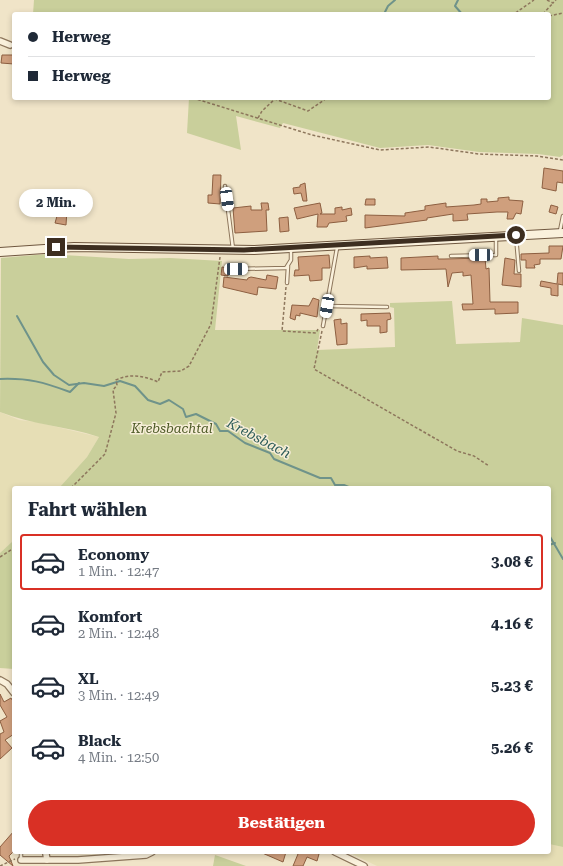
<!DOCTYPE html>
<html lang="de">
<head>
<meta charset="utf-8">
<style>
  :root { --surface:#fff; --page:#f2f2f3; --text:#1f2937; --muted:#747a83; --line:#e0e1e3; --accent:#d93025 }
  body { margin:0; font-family:"Roboto Serif",serif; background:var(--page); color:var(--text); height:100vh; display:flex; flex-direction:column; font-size:15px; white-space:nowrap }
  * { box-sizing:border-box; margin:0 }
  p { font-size:13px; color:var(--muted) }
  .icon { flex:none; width:22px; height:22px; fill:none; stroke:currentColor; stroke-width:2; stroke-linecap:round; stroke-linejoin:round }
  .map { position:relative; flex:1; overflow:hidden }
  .side { position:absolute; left:12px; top:486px; width:539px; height:368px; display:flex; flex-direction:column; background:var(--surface); border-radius:4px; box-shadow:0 2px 6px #0003 }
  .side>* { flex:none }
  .hud { position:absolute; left:12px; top:12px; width:539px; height:88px; border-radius:4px; box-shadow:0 2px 6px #0003; display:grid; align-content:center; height:88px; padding:0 16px; background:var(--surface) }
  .end { position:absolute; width:18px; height:18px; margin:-9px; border:5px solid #3d2e20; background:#fff; box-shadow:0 0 0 2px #fff }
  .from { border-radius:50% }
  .bubble { position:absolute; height:28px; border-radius:14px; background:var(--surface); box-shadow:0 2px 6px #0003; font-size:13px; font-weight:700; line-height:28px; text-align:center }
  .car { position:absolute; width:12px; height:24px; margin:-12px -6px; border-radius:5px; box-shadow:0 0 3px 1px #0007; background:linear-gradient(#fff 24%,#345 0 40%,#fff 0 76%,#345 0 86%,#fff 0) }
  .hud b { display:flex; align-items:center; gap:14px; height:38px; font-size:15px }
  .hud b+b { border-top:1px solid var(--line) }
  .hud i { width:10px; height:10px; background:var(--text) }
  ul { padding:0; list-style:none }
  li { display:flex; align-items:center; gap:12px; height:56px; margin:0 8px 6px; padding:0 8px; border:2px solid transparent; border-radius:4px }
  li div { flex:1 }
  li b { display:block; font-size:15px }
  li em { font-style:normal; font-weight:700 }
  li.on { border-color:var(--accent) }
  li>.icon { width:36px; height:36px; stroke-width:1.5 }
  h2 { padding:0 16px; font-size:18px; line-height:48px }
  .action { display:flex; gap:8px; margin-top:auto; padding:8px 16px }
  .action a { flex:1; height:46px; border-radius:24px; background:var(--accent); color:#fff; font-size:16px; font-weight:700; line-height:46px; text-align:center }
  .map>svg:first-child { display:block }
</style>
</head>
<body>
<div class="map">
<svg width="563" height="866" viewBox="0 0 563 866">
  <rect width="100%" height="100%" fill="#f0e4c8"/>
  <g fill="#e6deb5">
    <polygon points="0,412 19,420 36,422 99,437 87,457 59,488 14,488 14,540 0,553"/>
    <polygon points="549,844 563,847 563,866 377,866 348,852 549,852"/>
  </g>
  <g fill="#c9cf9b">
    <polygon points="34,0 563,0 563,155 560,157 538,154 479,152 428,145 380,148 283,123 280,128 236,116 241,150 187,133 189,98 549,98 549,14 33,14"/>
    <path d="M47 254 129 259 170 258 222 261 215 330H320L317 350 395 347 394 308 390 307V303L452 301 456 344 520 342 522 318 563 325V847L549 844V488H59L87 457 99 437C67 426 32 425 0 412L1 258Z"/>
    <polygon points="14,540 14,669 0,668 0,553"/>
    <polygon points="215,855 218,856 246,866 213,866"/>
  </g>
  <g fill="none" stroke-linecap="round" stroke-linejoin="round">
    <g stroke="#6f938a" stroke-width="2">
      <polyline points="458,0 455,6 462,14"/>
      <polyline points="384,14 388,6 395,0"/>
      <polyline points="17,316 43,362 54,375 69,385 84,383 104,386 120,381 135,386 148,400 160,404 169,400 183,409 186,417 196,414 216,424 220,431 228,431 245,443 270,453 274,459 320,478 331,478 335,485 344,485 351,488"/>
      <path d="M0 379C29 378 43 382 70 392L79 383"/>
      <polyline points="549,535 563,559"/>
      <polyline points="549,545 555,543"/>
    </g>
  </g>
  <g fill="#cf9f7d" stroke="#8d5f41">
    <polygon points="2,55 14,55 14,64 1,63"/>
    <polygon points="544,168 563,171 563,183 557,182 556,191 542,188"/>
    <polygon points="213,175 221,175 220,204 208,203 208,195 212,195"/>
    <polygon points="305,183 307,201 303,201 301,193 294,194 293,188 300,187 300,185"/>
    <polygon points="509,197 509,200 523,201 521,214 516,213 513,219 507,219 508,212 497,212 467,214 468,220 453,221 453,214 427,218 427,220 365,228 365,215 405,216 405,213 425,210 425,206 446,203 446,207 474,205 481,204 481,199 487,199 487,202 498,201 498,198"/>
    <polygon points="366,199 375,199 375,205 365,205"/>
    <polygon points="261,203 268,203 269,210 266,210 267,231 235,233 233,208 251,206 251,210 262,210"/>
    <polygon points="320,203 322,213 320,214 335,214 335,208 342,207 342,210 351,208 352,215 346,216 347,221 329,223 327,227 317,227 318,214 297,219 294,208"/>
    <polygon points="551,205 558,207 556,214 549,212"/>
    <polygon points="59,209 67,210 66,225 55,223"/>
    <polygon points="288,217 289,231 280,232 279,218"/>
    <polygon points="549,246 563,246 561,259 540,259 540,264 534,265 535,268 526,268 526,260 521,260 521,254 549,253"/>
    <polygon points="329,255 330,268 322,268 322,280 310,281 309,275 294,276 295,270 299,270 298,257"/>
    <polygon points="370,256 370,258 387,257 388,268 367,269 367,266 354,268 354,257"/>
    <polygon points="438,256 438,259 444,259 485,258 486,269 489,268 490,302 518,302 518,313 495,314 495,309 463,310 462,304 473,304 471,275 463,276 463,272 452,273 448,287 446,269 401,270 401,258"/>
    <polygon points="505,258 515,260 514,274 521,274 521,287 502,285"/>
    <polygon points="222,267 229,268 228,276 221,275"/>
    <polygon points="558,273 563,273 563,285 558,284 558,296 551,295 551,288 540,286 541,281 557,284"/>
    <polygon points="267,275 278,277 276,289 258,287 257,295 223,287 224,277 247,280 248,278 251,277 266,280"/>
    <polygon points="313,298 319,300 317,317 300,313 300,316 296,315 295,320 290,318 292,305 309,306"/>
    <polygon points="390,313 391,319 387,320 387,332 380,333 380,326 367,326 367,320 361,321 361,314"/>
    <polygon points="341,319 341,324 347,323 347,344 337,345 334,320"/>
    <polygon points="0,694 4,702 11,698 14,703 14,734 5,740 12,748 0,759 0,734 4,732 0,721 7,717 0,705"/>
    <polygon points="14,831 14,851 9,856 13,866 0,855 0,847"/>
    <polygon points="260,852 286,852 283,862"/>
    <polygon points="294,852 313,852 319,854 317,861 307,857 303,866 293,866 298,854"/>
  </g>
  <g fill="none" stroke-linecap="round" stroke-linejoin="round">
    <g stroke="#8d765c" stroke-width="4.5">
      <g id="lane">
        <polyline points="225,186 233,249"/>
        <polyline points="560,231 563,216"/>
        <polyline points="516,236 519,271"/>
        <polyline points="451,256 496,255 496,238"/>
        <polyline points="236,269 286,268 291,260 291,248"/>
        <polyline points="287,283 288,266"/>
        <polyline points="327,306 387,307"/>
        <polyline points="323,326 337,248"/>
        <polyline points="21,859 21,852"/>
      </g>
    </g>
    <g stroke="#8d765c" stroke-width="8">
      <g id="street">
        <polyline points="0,41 10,45"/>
        <polyline points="0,680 7,684 14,693"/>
        <polyline points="335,852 364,866"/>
        <polyline points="46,854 47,860"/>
        <polyline points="21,860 78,860 146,855 152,852"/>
      </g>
    </g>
    <g stroke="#6f573f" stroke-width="10">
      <polyline id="secondary" points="0,252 74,247 254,250 563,233"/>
    </g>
    <g stroke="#8d765c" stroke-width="1.5" stroke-dasharray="3 2" stroke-linecap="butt">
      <polyline points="547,0 553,3 556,0"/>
      <polyline points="511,14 514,14 534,0"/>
      <polyline points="543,14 553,3"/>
      <polyline points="549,16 563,13"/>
      <polyline points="193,98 312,135 380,150 429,147 479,154 537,156 563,160"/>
      <polyline points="258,118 262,111 275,99 308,111 327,98"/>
      <polyline points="286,287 282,331 316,333 318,329"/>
      <polyline points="322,331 314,369 457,451 474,456 489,466"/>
      <path d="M71 488 105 454 116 413 113 390 117 385 116 380C130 373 145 376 158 382L162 372 181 371 189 366 211 324 220 257"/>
      <polyline points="0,557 14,548"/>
      <polyline points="0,866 15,859"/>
    </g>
    <use href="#lane" stroke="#faf1dc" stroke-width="2.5"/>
    <use href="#street" stroke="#faf1dc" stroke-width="5.5"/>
    <use href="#secondary" stroke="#faf1dc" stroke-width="8"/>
  </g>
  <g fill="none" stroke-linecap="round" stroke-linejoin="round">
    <polyline stroke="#3d2e20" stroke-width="5" points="56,247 244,250 516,235"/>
  </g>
  <g text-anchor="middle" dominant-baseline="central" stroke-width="3" stroke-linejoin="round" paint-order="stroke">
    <g font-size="13" font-style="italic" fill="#4d5a26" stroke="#f7eed8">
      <text x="172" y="428">Krebsbachtal</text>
    </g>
    <g font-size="14" font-style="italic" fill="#2f5d5a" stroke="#f7eed8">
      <text transform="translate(259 438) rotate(28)">Krebsbach</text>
    </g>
  </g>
</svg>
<i class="end from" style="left:516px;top:235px"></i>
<i class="end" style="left:56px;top:247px"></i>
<div class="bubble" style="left:19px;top:189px;width:74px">2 Min.</div>
<i class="car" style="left:227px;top:199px;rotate:172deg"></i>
<i class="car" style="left:481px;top:255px;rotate:269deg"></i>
<i class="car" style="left:236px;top:269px;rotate:89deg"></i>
<i class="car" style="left:327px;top:306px;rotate:190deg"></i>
<div class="hud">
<b><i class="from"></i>Herweg</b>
<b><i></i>Herweg</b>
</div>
<section class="side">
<h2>Fahrt wählen</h2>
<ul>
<li class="on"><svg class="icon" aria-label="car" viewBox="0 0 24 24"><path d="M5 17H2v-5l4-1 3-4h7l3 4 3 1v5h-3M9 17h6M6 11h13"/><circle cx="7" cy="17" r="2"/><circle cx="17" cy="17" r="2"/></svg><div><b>Economy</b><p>1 Min. · 12:47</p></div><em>3.08 €</em></li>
<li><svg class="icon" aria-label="car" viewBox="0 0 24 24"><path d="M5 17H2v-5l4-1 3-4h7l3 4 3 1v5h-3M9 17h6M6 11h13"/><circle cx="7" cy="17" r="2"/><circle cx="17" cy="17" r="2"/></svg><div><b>Komfort</b><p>2 Min. · 12:48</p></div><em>4.16 €</em></li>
<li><svg class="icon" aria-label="car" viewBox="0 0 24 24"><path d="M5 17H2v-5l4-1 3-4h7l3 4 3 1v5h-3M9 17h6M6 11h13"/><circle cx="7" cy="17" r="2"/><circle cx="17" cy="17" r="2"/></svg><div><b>XL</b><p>3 Min. · 12:49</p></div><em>5.23 €</em></li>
<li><svg class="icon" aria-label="car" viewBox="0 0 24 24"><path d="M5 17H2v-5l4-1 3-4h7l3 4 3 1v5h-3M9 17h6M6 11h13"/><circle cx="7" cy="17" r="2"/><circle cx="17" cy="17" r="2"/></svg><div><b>Black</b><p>4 Min. · 12:50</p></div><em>5.26 €</em></li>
</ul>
<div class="action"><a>Bestätigen</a></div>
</section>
</div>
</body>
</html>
